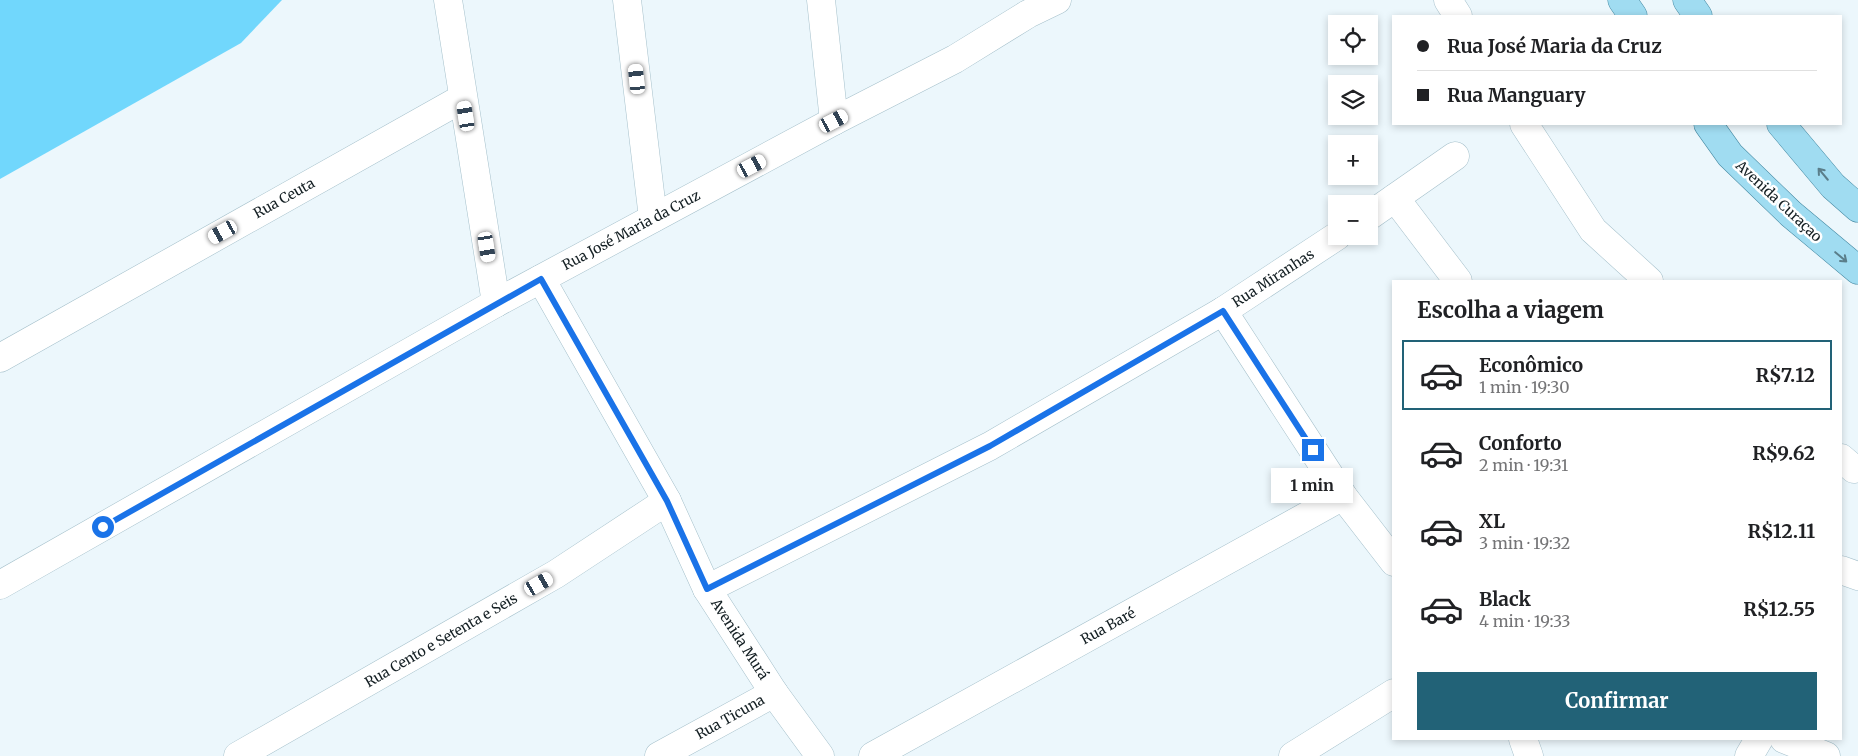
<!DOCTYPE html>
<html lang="pt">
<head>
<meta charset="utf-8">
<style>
  :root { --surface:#fff; --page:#f2f2f2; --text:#202124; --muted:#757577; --line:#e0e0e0; --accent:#226277 }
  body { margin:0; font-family:Merriweather,serif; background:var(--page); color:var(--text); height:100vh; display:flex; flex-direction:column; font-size:19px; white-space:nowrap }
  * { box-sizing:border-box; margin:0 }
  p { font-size:16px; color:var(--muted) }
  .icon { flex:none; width:28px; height:28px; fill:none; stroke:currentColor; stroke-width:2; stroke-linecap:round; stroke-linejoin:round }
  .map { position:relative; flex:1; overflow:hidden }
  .sheet { position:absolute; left:1392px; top:280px; width:450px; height:460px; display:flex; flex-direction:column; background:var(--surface); border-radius:0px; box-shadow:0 2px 8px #0003 }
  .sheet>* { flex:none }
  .hud { position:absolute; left:1392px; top:15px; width:450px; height:110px; border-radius:0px; box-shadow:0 2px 8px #0003; display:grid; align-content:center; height:110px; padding:0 25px; background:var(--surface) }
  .controls { position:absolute; left:1328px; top:15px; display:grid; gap:10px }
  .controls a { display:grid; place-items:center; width:50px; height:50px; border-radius:0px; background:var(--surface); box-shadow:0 2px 8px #0003; font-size:25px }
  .end { position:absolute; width:22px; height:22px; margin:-11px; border:6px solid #1a73e8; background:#fff; box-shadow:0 0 0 2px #fff }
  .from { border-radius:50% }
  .bubble { position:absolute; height:35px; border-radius:0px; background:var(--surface); box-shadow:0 2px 8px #0003; font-size:16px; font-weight:700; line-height:35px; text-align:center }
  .car { position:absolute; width:15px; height:30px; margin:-15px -8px; border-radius:6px; box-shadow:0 0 4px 1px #0007; background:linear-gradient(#fff 24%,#345 0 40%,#fff 0 76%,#345 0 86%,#fff 0) }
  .hud b { display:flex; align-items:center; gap:18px; height:48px; font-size:19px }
  .hud b+b { border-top:1px solid var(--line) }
  .hud i { width:12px; height:12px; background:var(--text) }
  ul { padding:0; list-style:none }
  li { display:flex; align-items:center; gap:15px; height:70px; margin:0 10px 8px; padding:0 15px; border:2px solid transparent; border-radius:0px }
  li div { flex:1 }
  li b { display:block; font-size:19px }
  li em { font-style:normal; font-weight:700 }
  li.current { border-color:var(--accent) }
  li>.icon { width:45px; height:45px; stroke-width:1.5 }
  h2 { padding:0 25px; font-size:22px; line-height:60px }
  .cta { display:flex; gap:10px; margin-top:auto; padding:10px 25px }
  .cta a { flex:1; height:58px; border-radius:0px; background:var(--accent); color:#fff; font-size:20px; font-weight:700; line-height:58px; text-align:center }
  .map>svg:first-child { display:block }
</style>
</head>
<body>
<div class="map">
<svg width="1858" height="756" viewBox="0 0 1858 756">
  <rect width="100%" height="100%" fill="#ecf7fc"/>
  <polygon fill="#71d7fc" points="0,0 282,0 241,43 0,179"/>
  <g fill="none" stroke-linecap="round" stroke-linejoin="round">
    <g stroke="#a5c0cb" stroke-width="29">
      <g id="minor">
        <polyline points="448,0 496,303"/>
        <polyline points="627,0 653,218"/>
        <polyline points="821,0 834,121"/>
        <polyline points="1448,0 1458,16"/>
        <polyline points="1524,124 1593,230 1649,281"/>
        <polyline points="1395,198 1458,281"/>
        <polyline points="1369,216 1455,156"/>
        <polyline points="541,279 667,501 707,589 774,693 820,756"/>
        <polyline points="1223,311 1343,496 1394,562"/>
        <polyline points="0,358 463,98"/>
        <polyline points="1841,458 1854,469"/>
        <polyline points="1841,570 1858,576"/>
        <polyline points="0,585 496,303 834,121 955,59 1028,14 1057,0"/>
        <polyline points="707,589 990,446 1223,311 1337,236"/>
        <polyline points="1523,739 1529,756"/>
        <polyline points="1784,739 1826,756"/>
        <polyline points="238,756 556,574 667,501"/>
        <polyline points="659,756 774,693"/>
        <polyline points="873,756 1343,496"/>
        <polyline points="1293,756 1394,693"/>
        <polyline points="1749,756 1759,739"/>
      </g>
    </g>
    <g stroke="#468aa3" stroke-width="29">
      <g id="major">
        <polyline points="1622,0 1633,16"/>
        <polyline points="1687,0 1698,16"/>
        <polyline points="1708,124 1730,155 1791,214 1858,270"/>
        <polyline points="1781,124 1833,186 1858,208"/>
      </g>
    </g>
    <use href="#minor" stroke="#fff" stroke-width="28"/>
    <use href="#major" stroke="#a0dcf1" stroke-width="28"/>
  </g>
  <defs><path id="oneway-shaft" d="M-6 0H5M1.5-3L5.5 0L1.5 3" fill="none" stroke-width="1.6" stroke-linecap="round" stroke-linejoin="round" transform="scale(1.25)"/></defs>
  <g stroke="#5a7e8a">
    <use href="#oneway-shaft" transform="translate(1823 174) rotate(-130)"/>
    <use href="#oneway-shaft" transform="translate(1841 257) rotate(40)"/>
  </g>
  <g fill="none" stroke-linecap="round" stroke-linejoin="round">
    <polyline stroke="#1a73e8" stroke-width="6" points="103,527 541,279 667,501 707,589 990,446 1223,311 1313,450"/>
  </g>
  <g text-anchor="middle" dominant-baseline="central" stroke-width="5" stroke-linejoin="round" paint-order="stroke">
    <g font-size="14" fill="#141f23" stroke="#fff">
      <text transform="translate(284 198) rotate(-29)">Rua Ceuta</text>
      <text transform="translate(1779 201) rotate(43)">Avenida Curaçao</text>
      <text transform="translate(631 230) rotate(-28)">Rua José Maria da Cruz</text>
      <text transform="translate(1273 278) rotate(-33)">Rua Miranhas</text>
      <text transform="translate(1108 626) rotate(-29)">Rua Baré</text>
      <text transform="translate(740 639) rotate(57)">Avenida Murá</text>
      <text transform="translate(441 640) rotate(-30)">Rua Cento e Setenta e Seis</text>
      <text transform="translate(730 717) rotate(-29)">Rua Ticuna</text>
    </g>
  </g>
</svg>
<div class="controls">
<a><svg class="icon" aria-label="locate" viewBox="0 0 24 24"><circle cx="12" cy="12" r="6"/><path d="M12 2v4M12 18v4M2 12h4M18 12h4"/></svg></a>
<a><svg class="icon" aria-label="layers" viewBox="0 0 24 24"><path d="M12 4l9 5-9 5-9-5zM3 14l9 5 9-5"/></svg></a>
<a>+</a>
<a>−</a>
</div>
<i class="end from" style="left:103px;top:527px"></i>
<i class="end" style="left:1313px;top:450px"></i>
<div class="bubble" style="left:1271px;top:468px;width:82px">1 min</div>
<i class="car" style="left:637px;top:79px;rotate:354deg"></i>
<i class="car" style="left:466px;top:116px;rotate:351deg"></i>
<i class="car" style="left:834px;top:121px;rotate:62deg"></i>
<i class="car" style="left:752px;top:166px;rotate:62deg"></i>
<i class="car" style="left:223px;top:232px;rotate:241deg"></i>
<i class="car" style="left:487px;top:247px;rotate:171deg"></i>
<i class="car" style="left:539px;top:584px;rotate:60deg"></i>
<div class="hud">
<b><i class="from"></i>Rua José Maria da Cruz</b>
<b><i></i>Rua Manguary</b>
</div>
<section class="sheet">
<h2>Escolha a viagem</h2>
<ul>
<li class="current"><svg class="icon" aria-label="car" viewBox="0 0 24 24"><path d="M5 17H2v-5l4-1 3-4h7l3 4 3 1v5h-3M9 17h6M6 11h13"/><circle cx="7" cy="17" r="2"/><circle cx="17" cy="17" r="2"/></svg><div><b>Econômico</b><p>1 min · 19:30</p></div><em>R$7.12</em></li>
<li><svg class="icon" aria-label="car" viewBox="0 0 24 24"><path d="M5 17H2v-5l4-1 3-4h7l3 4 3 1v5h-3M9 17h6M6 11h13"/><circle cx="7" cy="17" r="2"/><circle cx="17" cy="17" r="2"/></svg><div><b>Conforto</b><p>2 min · 19:31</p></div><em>R$9.62</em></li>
<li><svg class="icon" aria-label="car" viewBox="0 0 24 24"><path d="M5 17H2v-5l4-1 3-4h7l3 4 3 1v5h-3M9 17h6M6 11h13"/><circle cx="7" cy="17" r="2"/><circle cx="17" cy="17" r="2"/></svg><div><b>XL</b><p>3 min · 19:32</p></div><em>R$12.11</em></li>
<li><svg class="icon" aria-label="car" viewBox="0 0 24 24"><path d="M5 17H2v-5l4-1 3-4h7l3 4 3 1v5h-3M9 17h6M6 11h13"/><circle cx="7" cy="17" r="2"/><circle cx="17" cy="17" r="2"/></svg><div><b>Black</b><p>4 min · 19:33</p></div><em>R$12.55</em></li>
</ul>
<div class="cta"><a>Confirmar</a></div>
</section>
</div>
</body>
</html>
